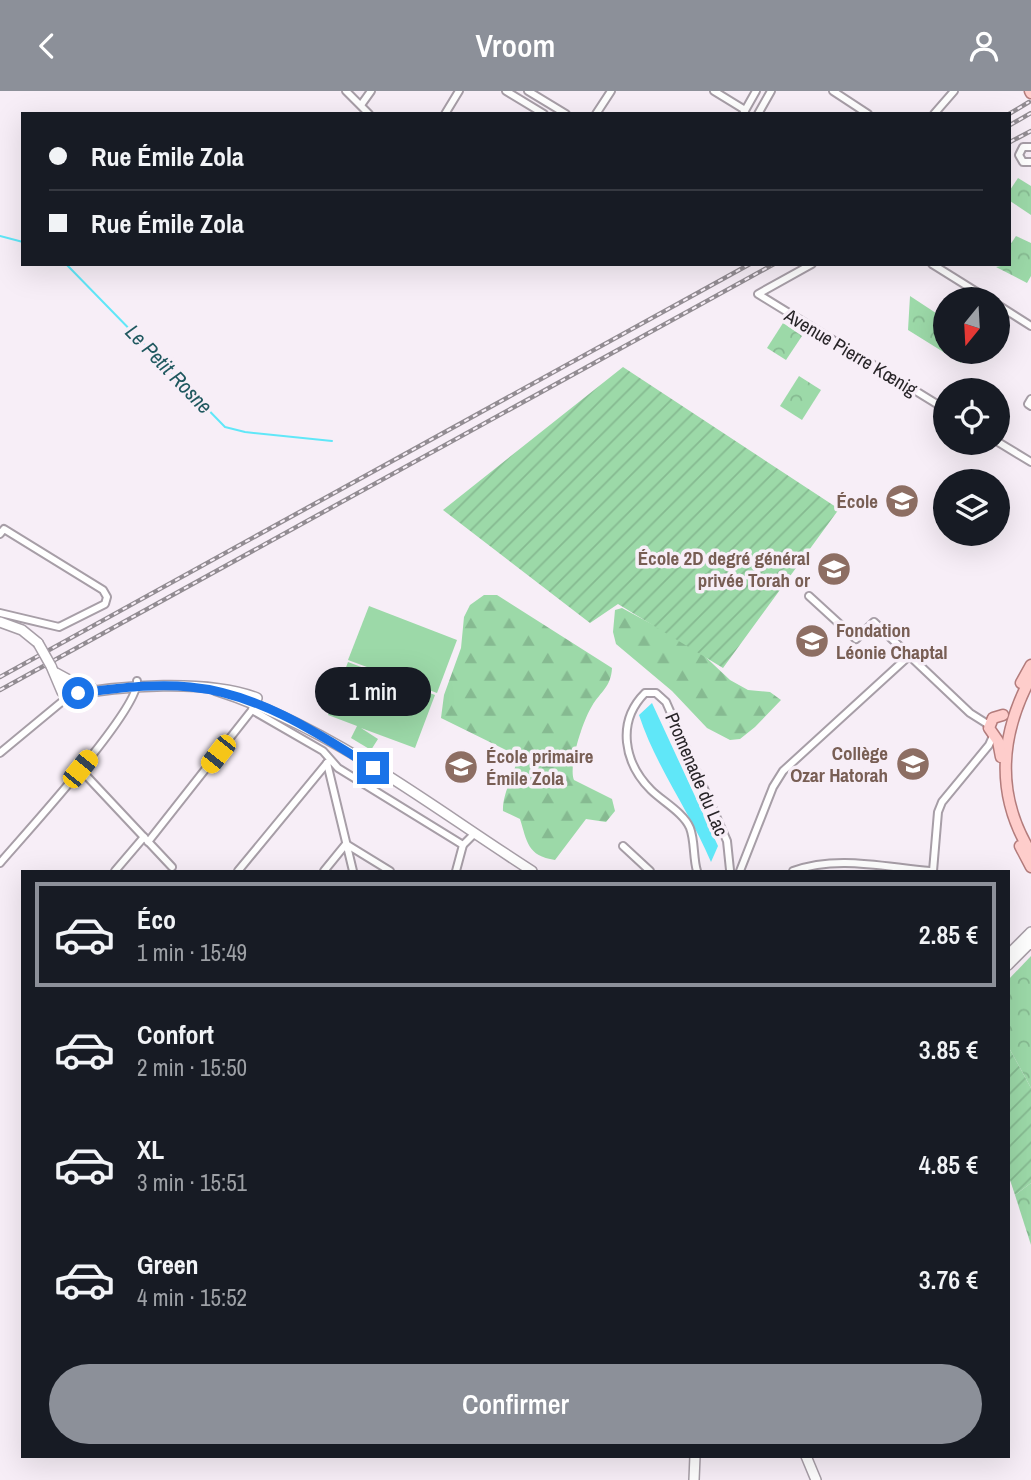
<!DOCTYPE html>
<html lang="fr">
<head>
<meta charset="utf-8">
<style>
  :root { --surface:#171b24; --page:#242831; --text:#f1f3f6; --muted:#9ea1a6; --line:#363941; --accent:#8c9099 }
  body { margin:0; font-family:"Archivo Narrow",sans-serif; background:var(--page); color:var(--text); height:100vh; display:flex; flex-direction:column; font-size:26px; white-space:nowrap }
  * { box-sizing:border-box; margin:0 }
  p { font-size:23px; color:var(--muted) }
  .icon { flex:none; width:38px; height:38px; fill:none; stroke:currentColor; stroke-width:2; stroke-linecap:round; stroke-linejoin:round }
  .map { position:relative; flex:1; overflow:hidden }
  .panel { position:absolute; left:21px; top:779px; width:989px; height:588px; display:flex; flex-direction:column; background:var(--surface); border-radius:0px; box-shadow:0 7px 28px #0002 }
  .panel>* { flex:none }
  .banner { position:absolute; left:21px; top:21px; width:990px; height:154px; border-radius:0px; box-shadow:0 7px 28px #0002; display:grid; align-content:center; height:154px; padding:0 28px; background:var(--surface) }
  .needle { width:46px; rotate:198deg }
  .tools { position:absolute; left:933px; top:196px; display:grid; gap:14px }
  .tools a { display:grid; place-items:center; width:77px; height:77px; border-radius:50%; background:var(--surface); box-shadow:0 7px 28px #0002; font-size:35px }
  .end { position:absolute; width:32px; height:32px; margin:-16px; border:9px solid #1a73e8; background:#fff; box-shadow:0 0 0 4px #fff }
  .from { border-radius:50% }
  .bubble { position:absolute; height:49px; border-radius:24px; background:var(--surface); box-shadow:0 7px 28px #0002; font-size:23px; font-weight:600; line-height:49px; text-align:center }
  .car { position:absolute; width:21px; height:42px; margin:-21px -10px; border-radius:9px; box-shadow:0 0 5px 2px #0007; background:linear-gradient(#f5c518 24%,#345 0 40%,#f5c518 0 76%,#345 0 86%,#f5c518 0) }
  .banner b { display:flex; align-items:center; gap:24px; height:66px; font-size:26px }
  .banner b+b { border-top:2px solid var(--line) }
  .banner i { width:18px; height:18px; background:var(--text) }
  ul { padding:12px 0 0; list-style:none }
  li { display:flex; align-items:center; gap:21px; height:105px; margin:0 14px 10px; padding:0 14px; border:4px solid transparent; border-radius:0px }
  li div { flex:1 }
  li b { display:block; font-size:26px }
  li em { font-style:normal; font-weight:600 }
  li.current { border-color:var(--accent) }
  li>.icon { width:63px; height:63px; stroke-width:1.5 }
  .primary-button { display:flex; gap:14px; margin-top:auto; padding:14px 28px }
  .primary-button a { flex:1; height:80px; border-radius:42px; background:var(--accent); color:#fff; font-size:28px; font-weight:600; line-height:80px; text-align:center }
  header { display:flex; justify-content:space-between; align-items:center; height:91px; padding:0 28px; background:var(--accent); color:#fff; font-size:32px; font-weight:600 }
  .map>svg:first-child { display:block }
</style>
</head>
<body>
<header><svg class="icon" aria-label="back" viewBox="0 0 24 24"><path d="M15 5l-7 7 7 7"/></svg>Vroom<svg class="icon" aria-label="person" viewBox="0 0 24 24"><circle cx="12" cy="8" r="4"/><path d="M4 21q1-7 8-7t8 7"/></svg></header>
<div class="map">
<svg width="1031" height="1389" viewBox="0 0 1031 1389">
  <defs>
    <pattern id="forest-firs" width="22" height="20" patternUnits="userSpaceOnUse" patternTransform="scale(1.75)"><rect width="22" height="20" fill="#9cd9a8"/><path d="M5 1l3.5 6h-7zM16 11l3.5 6h-7z" fill="#86ba91"/></pattern>
    <pattern id="park-crowns" width="20" height="18" patternUnits="userSpaceOnUse" patternTransform="scale(1.75)"><rect width="20" height="18" fill="#9cd9a8"/><path d="M2 6a3 3 0 1 1 6 0M12 15a3 3 0 1 1 6 0" fill="none" stroke="#86ba91"/></pattern>
    <pattern id="garden-furrows" width="10" height="10" patternUnits="userSpaceOnUse" patternTransform="scale(1.75)"><rect width="10" height="10" fill="#9cd9a8"/><path d="M-1 1l2-2M0 10L10 0M9 11l2-2" fill="none" stroke="#86ba91"/></pattern>
  </defs>
  <rect width="100%" height="100%" fill="#f7eef7"/>
  <g fill="#9cd9a8">
    <polygon points="369,515 457,549 437,602 348,569"/>
    <polygon points="348,571 435,604 415,657 361,637 378,648 371,659 351,647 357,635 328,624"/>
  </g>
  <g fill="url(#forest-firs)">
    <path d="M484 504H497L612 577C611 596 601 600 592 615 583 629 568 675 574 689L612 708 615 720 606 731 586 728 555 769C527 765 527 750 520 728L503 720C502 702 515 683 518 665L441 627 444 604 461 557 464 526 470 514Z"/>
    <polygon points="622,517 696,557 730,589 748,599 770,601 781,609 755,636 740,648 730,649 707,637 672,600 616,553 613,541 615,519"/>
  </g>
  <g fill="url(#park-crowns)">
    <polygon points="1018,87 1031,95 1031,124 1010,110 1010,99"/>
    <polygon points="1016,145 1031,152 1031,185 1027,192 996,176 1010,173 1010,154"/>
    <polygon points="910,205 945,228 945,261 962,261 961,272 908,239"/>
    <polygon points="783,232 802,245 786,269 767,257"/>
    <polygon points="799,285 821,299 802,329 780,315"/>
    <polygon points="1031,865 1031,997 1008,955 1008,889"/>
    <polygon points="1031,1092 1031,1154 1015,1104"/>
  </g>
  <g fill="url(#garden-furrows)">
    <polygon points="623,276 839,418 723,577 618,513 590,532 443,419"/>
    <polygon points="1008,955 1031,997 1031,1092 1015,1104 1008,1083"/>
  </g>
  <path fill="#60e7f8" d="M652 612 718 755 711 771C690 721 656 676 639 624Z"/>
  <g fill="none" stroke-linecap="round" stroke-linejoin="round">
    <g stroke="#60e7f8" stroke-width="2">
      <polyline points="0,145 23,151"/>
      <polyline points="66,173 225,336 245,341 332,350"/>
    </g>
    <g stroke="#a79ea7" stroke-width="10">
      <g id="street">
        <polyline points="346,0 369,23"/>
        <polyline points="506,0 544,23"/>
        <polyline points="528,0 566,23"/>
        <polyline points="714,0 745,19"/>
        <polyline points="833,0 868,23"/>
        <polyline points="361,14 371,0"/>
        <polyline points="445,23 459,0"/>
        <polyline points="596,23 611,0"/>
        <polyline points="743,23 756,0"/>
        <polyline points="758,23 771,0"/>
        <polyline points="934,23 954,0"/>
        <polyline points="1031,56 1023,56 1019,64 1023,71 1031,71"/>
        <polyline points="812,173 758,203 945,318"/>
        <polyline points="932,173 988,208"/>
        <polyline points="998,214 1031,235"/>
        <polyline points="1031,308 1028,313 1031,315"/>
        <polyline points="998,351 1031,371"/>
        <polyline points="0,443 4,438 103,499 107,506 105,513 59,536 0,522"/>
        <polyline points="809,505 856,548 874,531 970,622 989,634"/>
        <polyline points="254,610 252,619 323,660 338,677 463,754"/>
        <polyline points="0,662 70,604"/>
        <polyline points="329,671 327,672 353,780"/>
        <polyline points="80,678 172,776"/>
        <polyline points="148,751 252,619"/>
        <polyline points="623,755 650,780"/>
        <path d="M0 772C23 745 140 618 137 590"/>
        <polyline points="115,780 144,746"/>
        <polyline points="238,780 327,672"/>
        <polyline points="324,780 346,753 390,780"/>
        <polyline points="456,780 463,754 475,742"/>
        <path d="M697 780C693 767 695 750 690 737 684 722 662 710 651 699 624 672 616 631 645 602H656L666 611 727 750 730 779"/>
        <polyline points="740,780 773,696 783,680 910,564"/>
        <path d="M793 780C837 764 883 776 930 780"/>
        <polyline points="933,780 938,721 942,711 989,654 993,645"/>
      </g>
    </g>
    <g stroke="#a79ea7" stroke-width="12">
      <g id="secondary">
        <polyline points="0,531 22,539 38,552"/>
        <path d="M51 575 62 601 68 605C118 594 209 588 257 607"/>
        <polyline points="56,582 80,595 91,596"/>
        <path d="M215 599C332 636 430 715 532 780"/>
        <polyline points="1008,864 1031,841"/>
        <polyline points="1008,874 1031,851"/>
        <polyline points="806,1365 816,1389"/>
        <polyline points="694,1389 695,1365"/>
      </g>
    </g>
    <g stroke="#b37c7c" stroke-width="13">
      <g id="primary">
        <polyline points="1030,0 1031,2"/>
        <path d="M1031 586C1000 644 995 704 1031 762"/>
        <polyline points="1021,592 1031,574"/>
        <polyline points="1001,666 998,650 989,637 993,627 1003,624"/>
        <polyline points="1020,755 1031,776"/>
      </g>
    </g>
    <use href="#street" stroke="#fff" stroke-width="6"/>
    <use href="#secondary" stroke="#fff" stroke-width="9"/>
    <use href="#primary" stroke="#fecdcb" stroke-width="10"/>
    <g stroke="#928c92" stroke-width="4.5">
      <g id="rail">
        <polyline points="1009,23 1029,11"/>
        <polyline points="1010,34 1031,22"/>
        <polyline points="1010,51 1031,40"/>
        <polyline points="0,586 750,173"/>
        <polyline points="0,599 774,173"/>
      </g>
    </g>
    <use href="#rail" stroke="#f7eef7" stroke-width="2" stroke-dasharray="5" stroke-linecap="butt"/>
    <g stroke="#a79ea7" stroke-width="12" stroke-linecap="butt">
      <polyline id="secondary-bridge" points="38,552 51,575"/>
    </g>
    <use href="#secondary-bridge" stroke="#fff" stroke-width="9"/>
  </g>
  <g fill="none" stroke-linecap="round" stroke-linejoin="round">
    <path stroke="#1a73e8" stroke-width="9" d="M78 602C115 598 153 592 190 596 257 602 318 642 373 677"/>
  </g>
  <defs>
    <g id="school-disc" transform="scale(1.75)"><circle r="9.5" fill="#8d6e63" stroke="#f7eef7"/><path d="M0-5L7-2L0 1L-7-2ZM-4 1L0 2.5L4 1V4Q0 6-4 4Z" fill="#fff"/></g>
    <g id="university-disc" transform="scale(1.75)"><circle r="9.5" fill="#8d6e63" stroke="#f7eef7"/><path d="M0-5L7-2L0 1L-7-2ZM-4 1L0 2.5L4 1V4Q0 6-4 4Z" fill="#fff"/></g>
  </defs>
  <g fill-rule="evenodd">
    <use href="#school-disc" x="902" y="410"/>
    <use href="#school-disc" x="834" y="478"/>
    <use href="#university-disc" x="812" y="550"/>
    <use href="#school-disc" x="913" y="673"/>
    <use href="#school-disc" x="461" y="676"/>
  </g>
  <g text-anchor="middle" dominant-baseline="central" stroke-width="7" stroke-linejoin="round" paint-order="stroke">
    <g font-size="19" fill="#282528" stroke="#f7eef7">
      <text transform="translate(851 261) rotate(31)">Avenue Pierre Kœnig</text>
      <text transform="translate(697 683) rotate(67)">Promenade du Lac</text>
    </g>
    <g font-size="19" font-weight="bold" fill="#785e54" stroke="#f7eef7" text-anchor="end">
      <text x="878" y="410">École</text>
      <text x="810" y="467">École 2D degré général<tspan x="810" dy="22">privée Torah or</tspan></text>
      <text x="836" y="539" text-anchor="start">Fondation<tspan x="836" dy="22">Léonie Chaptal</tspan></text>
      <text x="888" y="662">Collège<tspan x="888" dy="22">Ozar Hatorah</tspan></text>
      <text x="486" y="665" text-anchor="start">École primaire<tspan x="486" dy="22">Émile Zola</tspan></text>
    </g>
    <g font-size="21" font-style="italic" fill="#1f585f" stroke="#f7eef7">
      <text transform="translate(169 278) rotate(46)">Le Petit Rosne</text>
    </g>
  </g>
</svg>
<div class="tools">
<a><svg class="needle" viewBox="-14 -14 28 28"><path d="M0-13l5 13h-10z" fill="#e53935"/><path d="M0 13l5-13h-10z" fill="#9ea1a6"/></svg></a>
<a><svg class="icon" aria-label="locate" viewBox="0 0 24 24"><circle cx="12" cy="12" r="6"/><path d="M12 2v4M12 18v4M2 12h4M18 12h4"/></svg></a>
<a><svg class="icon" aria-label="layers" viewBox="0 0 24 24"><path d="M12 4l9 5-9 5-9-5zM3 14l9 5 9-5"/></svg></a>
</div>
<i class="end from" style="left:78px;top:602px"></i>
<i class="end" style="left:373px;top:677px"></i>
<div class="bubble" style="left:315px;top:576px;width:116px">1 min</div>
<i class="car" style="left:218px;top:663px;rotate:218deg"></i>
<i class="car" style="left:80px;top:678px;rotate:39deg"></i>
<div class="banner">
<b><i class="from"></i>Rue Émile Zola</b>
<b><i></i>Rue Émile Zola</b>
</div>
<section class="panel">
<ul>
<li class="current"><svg class="icon" aria-label="car" viewBox="0 0 24 24"><path d="M5 17H2v-5l4-1 3-4h7l3 4 3 1v5h-3M9 17h6M6 11h13"/><circle cx="7" cy="17" r="2"/><circle cx="17" cy="17" r="2"/></svg><div><b>Éco</b><p>1 min · 15:49</p></div><em>2.85 €</em></li>
<li><svg class="icon" aria-label="car" viewBox="0 0 24 24"><path d="M5 17H2v-5l4-1 3-4h7l3 4 3 1v5h-3M9 17h6M6 11h13"/><circle cx="7" cy="17" r="2"/><circle cx="17" cy="17" r="2"/></svg><div><b>Confort</b><p>2 min · 15:50</p></div><em>3.85 €</em></li>
<li><svg class="icon" aria-label="car" viewBox="0 0 24 24"><path d="M5 17H2v-5l4-1 3-4h7l3 4 3 1v5h-3M9 17h6M6 11h13"/><circle cx="7" cy="17" r="2"/><circle cx="17" cy="17" r="2"/></svg><div><b>XL</b><p>3 min · 15:51</p></div><em>4.85 €</em></li>
<li><svg class="icon" aria-label="car" viewBox="0 0 24 24"><path d="M5 17H2v-5l4-1 3-4h7l3 4 3 1v5h-3M9 17h6M6 11h13"/><circle cx="7" cy="17" r="2"/><circle cx="17" cy="17" r="2"/></svg><div><b>Green</b><p>4 min · 15:52</p></div><em>3.76 €</em></li>
</ul>
<div class="primary-button"><a>Confirmer</a></div>
</section>
</div>
</body>
</html>
